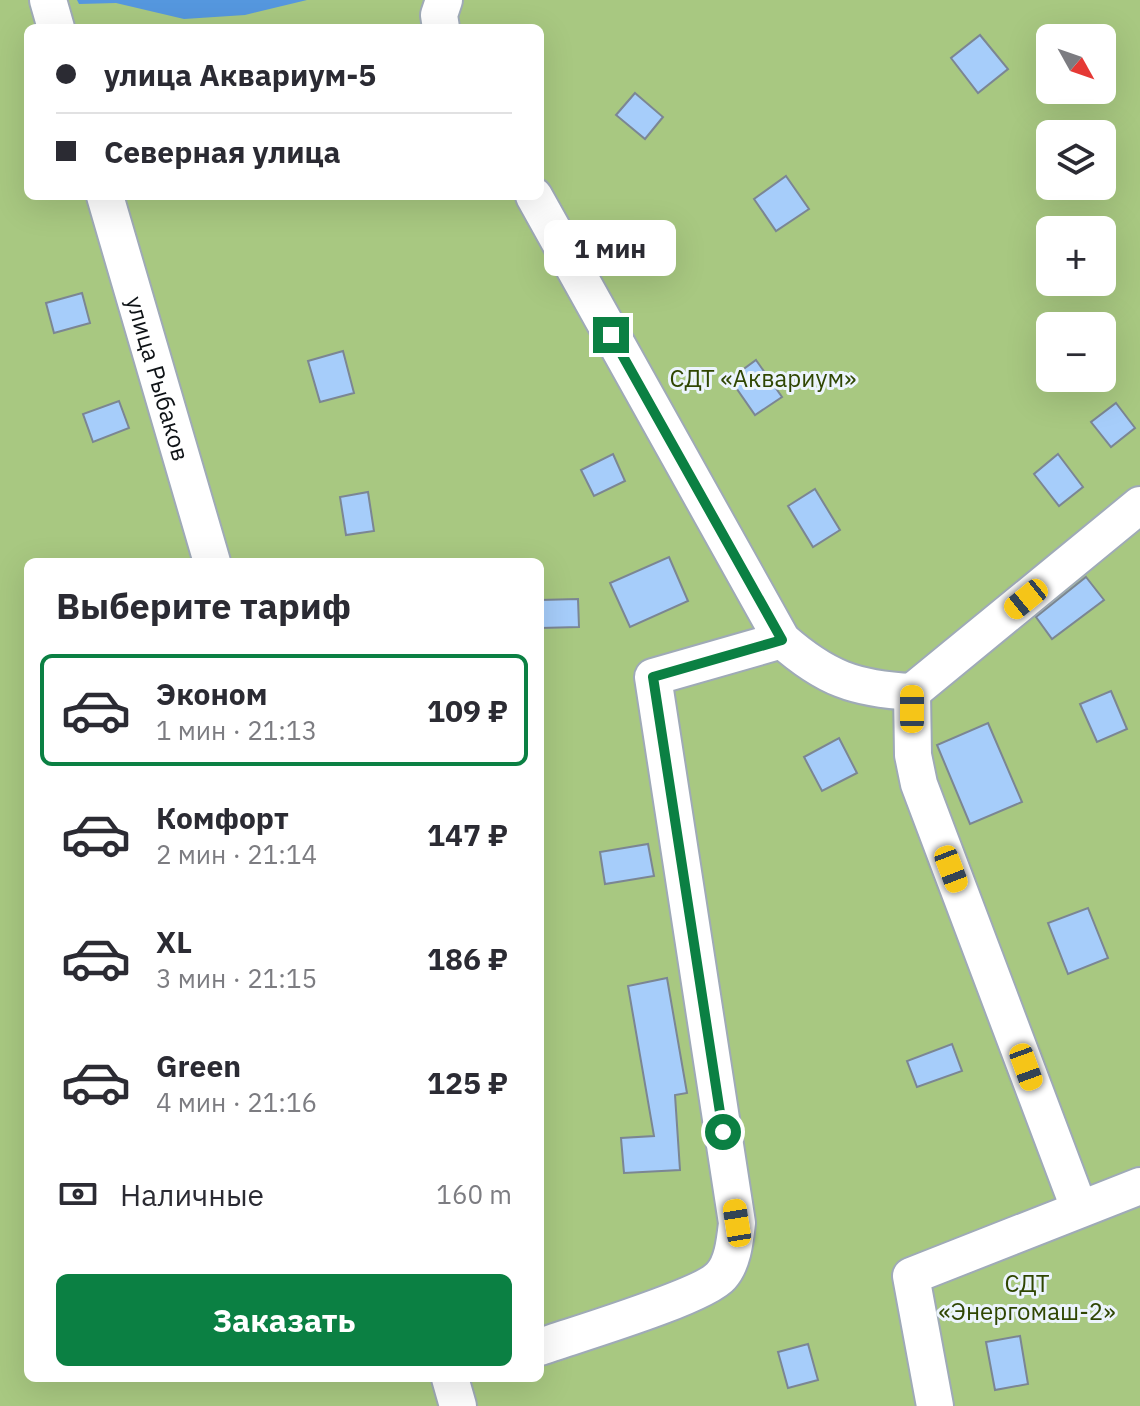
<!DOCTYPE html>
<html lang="ru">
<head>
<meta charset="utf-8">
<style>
  :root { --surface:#fff; --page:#f7f7f7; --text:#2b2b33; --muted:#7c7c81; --line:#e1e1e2; --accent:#0b8043 }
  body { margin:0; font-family:"IBM Plex Sans",sans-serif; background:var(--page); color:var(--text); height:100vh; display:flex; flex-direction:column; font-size:30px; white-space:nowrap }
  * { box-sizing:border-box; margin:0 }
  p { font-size:26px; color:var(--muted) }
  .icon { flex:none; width:44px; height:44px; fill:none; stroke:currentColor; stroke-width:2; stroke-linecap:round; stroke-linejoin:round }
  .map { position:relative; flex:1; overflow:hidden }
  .side { position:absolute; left:24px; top:558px; width:520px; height:824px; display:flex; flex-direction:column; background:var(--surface); border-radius:12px; box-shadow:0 8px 32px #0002 }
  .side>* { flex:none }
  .banner { position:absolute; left:24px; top:24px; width:520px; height:176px; border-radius:12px; box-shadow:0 8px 32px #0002; display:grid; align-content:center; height:176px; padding:0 32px; background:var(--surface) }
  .needle { width:52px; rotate:130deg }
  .tools { position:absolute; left:1036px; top:24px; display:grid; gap:16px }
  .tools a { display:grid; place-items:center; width:80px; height:80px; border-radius:12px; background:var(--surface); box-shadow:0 8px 32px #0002; font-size:40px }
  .end { position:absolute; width:36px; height:36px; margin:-18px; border:10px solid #0b8043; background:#fff; box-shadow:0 0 0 4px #fff }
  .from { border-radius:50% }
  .bubble { position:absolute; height:56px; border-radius:12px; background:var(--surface); box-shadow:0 8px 32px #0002; font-size:26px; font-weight:700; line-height:56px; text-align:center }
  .car { position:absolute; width:24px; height:48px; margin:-24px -12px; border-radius:10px; box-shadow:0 0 6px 2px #0007; background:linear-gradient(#f5c518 24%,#345 0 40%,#f5c518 0 76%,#345 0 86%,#f5c518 0) }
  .banner b { display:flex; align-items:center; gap:28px; height:76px; font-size:30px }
  .banner b+b { border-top:2px solid var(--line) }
  .banner i { width:20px; height:20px; background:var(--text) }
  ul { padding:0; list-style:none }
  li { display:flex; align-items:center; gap:24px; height:112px; margin:0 16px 12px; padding:0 16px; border:4px solid transparent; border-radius:12px }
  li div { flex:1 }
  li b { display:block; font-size:30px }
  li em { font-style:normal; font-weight:700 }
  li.on { border-color:var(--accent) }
  li>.icon { width:72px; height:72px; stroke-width:1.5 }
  h2 { padding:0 32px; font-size:36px; line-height:96px }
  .pay { display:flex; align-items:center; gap:20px; height:88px; padding:0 32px; font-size:30px }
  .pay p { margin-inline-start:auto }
  .button { display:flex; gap:16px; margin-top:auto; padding:16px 32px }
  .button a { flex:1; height:92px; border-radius:12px; background:var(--accent); color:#fff; font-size:32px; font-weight:700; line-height:92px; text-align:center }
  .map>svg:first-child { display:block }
</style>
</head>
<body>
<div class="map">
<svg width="1140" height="1406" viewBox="0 0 1140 1406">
  <rect width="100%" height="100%" fill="#dbe7f5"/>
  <path fill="#a8c881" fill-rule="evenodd" d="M0 0H1140V1406H0ZM28 28H540V196H28ZM1050 38H1102V90H1050ZM1050 134H1102V186H1050ZM1050 230H1102V282H1050ZM1050 326H1102V378H1050ZM28 562H540V1378H28Z"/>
  <polygon fill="#5597de" points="77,0 307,0 245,15 184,19 116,3 79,4"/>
  <g fill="#a6cdfa" stroke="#7b8693" stroke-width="2">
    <polygon points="980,35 1008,69 978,93 951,58"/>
    <polygon points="635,93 663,117 645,139 616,115"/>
    <polygon points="786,176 809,209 776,231 754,199"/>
    <polygon points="82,293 90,323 54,333 46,303"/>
    <polygon points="343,351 354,393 320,402 308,361"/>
    <polygon points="756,360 782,397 755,415 730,379"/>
    <polygon points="119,401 129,428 93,442 83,414"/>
    <polygon points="1116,403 1135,428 1111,447 1091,422"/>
    <polygon points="613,454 625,481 594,496 581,470"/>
    <polygon points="1058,454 1083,487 1059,506 1034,474"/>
    <polygon points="815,489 840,530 813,547 788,506"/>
    <polygon points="368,492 374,531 346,535 340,497"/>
    <polygon points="669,557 688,601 630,627 610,583"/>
    <polygon points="1086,577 1104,600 1052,639 1036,617"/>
    <polygon points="578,599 579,627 540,628 540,600"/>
    <polygon points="1111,691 1127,729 1097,742 1080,704"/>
    <polygon points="988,723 1022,802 970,824 937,745"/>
    <polygon points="839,738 857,773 822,791 804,757"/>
    <polygon points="648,844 654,876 605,884 600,852"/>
    <polygon points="1088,908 1108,958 1068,974 1048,923"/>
    <polygon points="667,978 687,1093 675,1095 680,1170 624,1173 621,1138 654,1136 628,986"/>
    <polygon points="952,1044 962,1071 917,1087 907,1061"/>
    <polygon points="1020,1336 1028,1384 995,1390 986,1342"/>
    <polygon points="808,1344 818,1380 788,1388 778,1352"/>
  </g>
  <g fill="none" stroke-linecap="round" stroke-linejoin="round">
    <g stroke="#9faab7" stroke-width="40">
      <g id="minor">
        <polyline points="48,0 56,28"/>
        <polyline points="441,28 439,15 444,0"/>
        <path id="s1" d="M105 196 212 562"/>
        <path d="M534 196 782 640C825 678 855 689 912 692"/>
        <polyline points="912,692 913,755 919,784 1079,1208"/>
        <polyline points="912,692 1140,505"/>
        <path d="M540 1347C574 1335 703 1297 721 1276 733 1263 735 1240 737 1223L653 677 782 640"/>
        <polyline points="450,1378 458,1406"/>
        <polyline points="935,1406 911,1276 1140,1186"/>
      </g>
    </g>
    <use href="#minor" stroke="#fff" stroke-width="36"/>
  </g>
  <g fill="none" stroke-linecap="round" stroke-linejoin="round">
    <polyline stroke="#0b8043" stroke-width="10" points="611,335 782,640 653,677 723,1132"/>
  </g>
  <g text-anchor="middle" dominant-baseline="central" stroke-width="6" stroke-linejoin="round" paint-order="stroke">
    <g font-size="24" fill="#2f4602" stroke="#ecf4fc">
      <text x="763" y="378">СДТ «Аквариум»</text>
      <text x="1027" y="1283">СДТ<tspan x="1027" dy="28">«Энергомаш-2»</tspan></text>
    </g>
    <g font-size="24" fill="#0e1216" stroke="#ecf4fc">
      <text stroke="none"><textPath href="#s1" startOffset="190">улица Рыбаков</textPath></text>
    </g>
  </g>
</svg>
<div class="tools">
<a><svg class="needle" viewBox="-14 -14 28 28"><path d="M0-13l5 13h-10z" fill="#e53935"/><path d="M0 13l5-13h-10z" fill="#7c7c81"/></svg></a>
<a><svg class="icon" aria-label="layers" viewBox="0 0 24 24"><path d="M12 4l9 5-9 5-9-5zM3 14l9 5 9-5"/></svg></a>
<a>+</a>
<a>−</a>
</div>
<i class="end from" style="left:723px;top:1132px"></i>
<i class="end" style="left:611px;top:335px"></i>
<div class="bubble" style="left:544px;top:220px;width:132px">1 мин</div>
<i class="car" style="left:1026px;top:599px;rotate:231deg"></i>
<i class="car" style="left:912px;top:709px;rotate:0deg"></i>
<i class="car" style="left:951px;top:869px;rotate:159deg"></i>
<i class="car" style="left:1026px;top:1067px;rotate:160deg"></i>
<i class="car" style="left:737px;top:1223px;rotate:351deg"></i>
<div class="banner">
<b><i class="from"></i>улица Аквариум-5</b>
<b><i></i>Северная улица</b>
</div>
<section class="side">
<h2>Выберите тариф</h2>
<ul>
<li class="on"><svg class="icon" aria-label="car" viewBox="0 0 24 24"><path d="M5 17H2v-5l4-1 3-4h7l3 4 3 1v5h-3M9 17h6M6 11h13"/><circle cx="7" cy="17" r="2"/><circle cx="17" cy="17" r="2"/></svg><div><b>Эконом</b><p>1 мин · 21:13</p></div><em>109 ₽</em></li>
<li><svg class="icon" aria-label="car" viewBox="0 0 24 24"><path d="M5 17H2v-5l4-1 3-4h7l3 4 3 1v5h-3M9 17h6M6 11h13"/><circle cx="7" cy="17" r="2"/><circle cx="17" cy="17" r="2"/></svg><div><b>Комфорт</b><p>2 мин · 21:14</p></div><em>147 ₽</em></li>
<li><svg class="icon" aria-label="car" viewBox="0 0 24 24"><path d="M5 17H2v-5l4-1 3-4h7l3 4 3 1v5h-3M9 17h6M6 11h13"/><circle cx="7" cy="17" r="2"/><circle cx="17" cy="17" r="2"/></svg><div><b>XL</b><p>3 мин · 21:15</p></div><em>186 ₽</em></li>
<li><svg class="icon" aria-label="car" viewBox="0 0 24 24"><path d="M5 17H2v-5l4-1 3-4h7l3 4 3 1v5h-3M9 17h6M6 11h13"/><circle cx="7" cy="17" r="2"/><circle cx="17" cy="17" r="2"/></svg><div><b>Green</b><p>4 мин · 21:16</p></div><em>125 ₽</em></li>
</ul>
<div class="pay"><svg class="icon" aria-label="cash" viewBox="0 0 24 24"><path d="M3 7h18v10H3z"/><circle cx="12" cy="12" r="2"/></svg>Наличные<p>160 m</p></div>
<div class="button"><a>Заказать</a></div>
</section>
</div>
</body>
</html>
